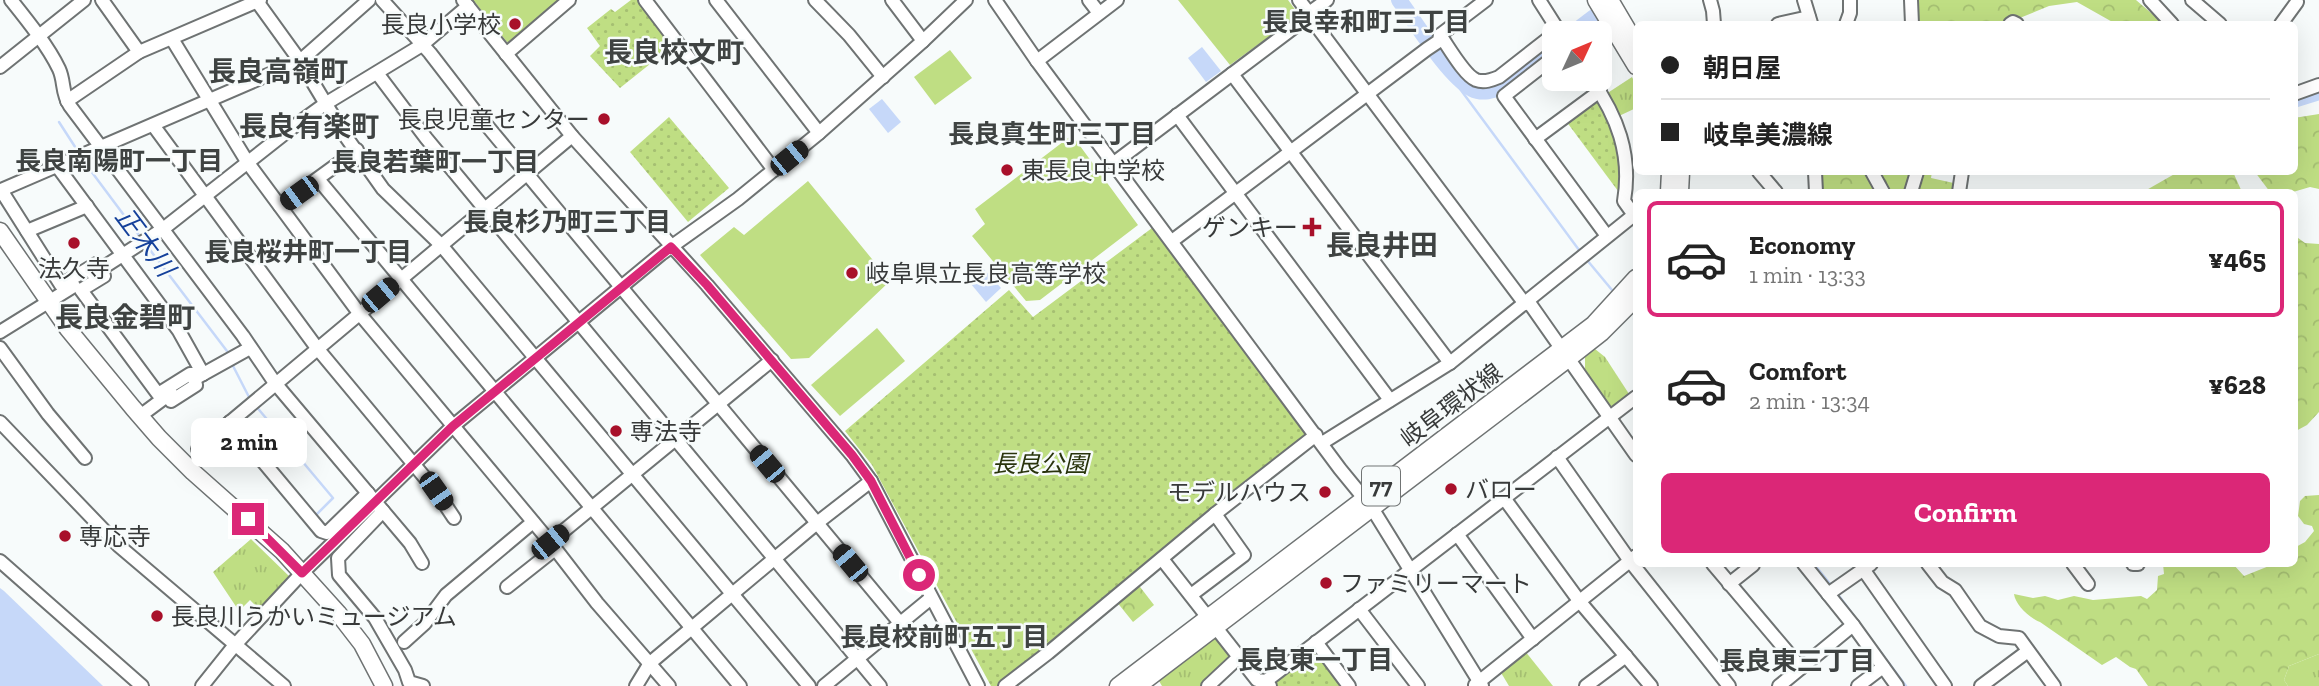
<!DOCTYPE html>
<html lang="en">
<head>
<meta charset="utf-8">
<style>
  :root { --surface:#fff; --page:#f2f2f2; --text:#222; --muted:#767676; --line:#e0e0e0; --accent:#db2777 }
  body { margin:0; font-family:"Zilla Slab","Noto Sans JP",serif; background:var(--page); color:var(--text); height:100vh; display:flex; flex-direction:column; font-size:26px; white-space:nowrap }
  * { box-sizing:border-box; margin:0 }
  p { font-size:23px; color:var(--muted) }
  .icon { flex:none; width:38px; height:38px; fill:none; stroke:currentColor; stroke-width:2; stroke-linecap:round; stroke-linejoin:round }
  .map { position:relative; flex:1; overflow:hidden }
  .panel { position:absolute; left:1633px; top:189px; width:665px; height:378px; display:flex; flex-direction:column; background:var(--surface); border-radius:10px; box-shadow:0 7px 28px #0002 }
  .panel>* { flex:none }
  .banner { position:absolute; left:1633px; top:21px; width:665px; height:154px; border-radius:10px; box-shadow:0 7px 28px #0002; display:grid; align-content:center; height:154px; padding:0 28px; background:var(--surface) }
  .needle { width:46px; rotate:46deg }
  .controls { position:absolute; left:1542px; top:21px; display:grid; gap:14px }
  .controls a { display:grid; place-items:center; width:70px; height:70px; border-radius:10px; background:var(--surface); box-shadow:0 7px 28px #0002; font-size:35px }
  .end { position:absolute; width:32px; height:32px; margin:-16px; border:9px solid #db2777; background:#fff; box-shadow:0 0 0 4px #fff }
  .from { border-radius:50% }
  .bubble { position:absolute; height:49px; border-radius:10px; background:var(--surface); box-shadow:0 7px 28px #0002; font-size:23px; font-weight:700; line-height:49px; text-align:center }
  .car { position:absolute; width:21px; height:42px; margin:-21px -10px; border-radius:9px; box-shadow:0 0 5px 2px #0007; background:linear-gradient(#222 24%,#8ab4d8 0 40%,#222 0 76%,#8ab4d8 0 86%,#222 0) }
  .banner b { display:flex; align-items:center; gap:24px; height:66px; font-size:26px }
  .banner b+b { border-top:2px solid var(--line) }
  .banner i { width:18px; height:18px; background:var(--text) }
  ul { padding:12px 0 0; list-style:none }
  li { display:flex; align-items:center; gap:21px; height:116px; margin:0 14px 10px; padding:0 14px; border:4px solid transparent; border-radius:10px }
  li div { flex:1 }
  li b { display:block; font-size:26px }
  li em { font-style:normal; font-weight:700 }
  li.current { border-color:var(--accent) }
  li>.icon { width:63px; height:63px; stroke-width:1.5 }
  .cta { display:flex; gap:14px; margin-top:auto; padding:14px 28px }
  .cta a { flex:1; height:80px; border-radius:10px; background:var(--accent); color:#fff; font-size:28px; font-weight:700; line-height:80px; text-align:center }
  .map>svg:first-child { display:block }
</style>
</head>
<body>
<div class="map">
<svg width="2319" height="686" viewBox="0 0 2319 686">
  <defs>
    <pattern id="grass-tufts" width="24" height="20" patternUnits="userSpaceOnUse" patternTransform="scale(1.75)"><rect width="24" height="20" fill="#bfde83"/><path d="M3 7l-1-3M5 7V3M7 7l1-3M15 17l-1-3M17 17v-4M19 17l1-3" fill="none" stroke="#a5bf72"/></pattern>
    <pattern id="forest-crowns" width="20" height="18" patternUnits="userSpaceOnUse" patternTransform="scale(1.75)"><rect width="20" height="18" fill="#bfde83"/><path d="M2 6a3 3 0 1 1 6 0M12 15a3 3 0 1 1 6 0" fill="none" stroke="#a5bf72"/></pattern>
    <pattern id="park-dots" width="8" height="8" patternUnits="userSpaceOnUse" patternTransform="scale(1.75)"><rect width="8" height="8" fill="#bfde83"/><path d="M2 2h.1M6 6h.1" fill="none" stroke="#a5bf72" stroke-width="1.8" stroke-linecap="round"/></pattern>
  </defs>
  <rect width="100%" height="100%" fill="#f7fbfb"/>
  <g fill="url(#grass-tufts)">
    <polygon points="1632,77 1636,85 1636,108 1619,116 1606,94"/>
    <polygon points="1595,349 1605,357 1631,397 1611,410 1585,369 1585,357"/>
    <polygon points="251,539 291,578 260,610 250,600 239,611 213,572"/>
    <polygon points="1215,638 1219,638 1232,655 1231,658 1204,686 1162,686 1159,681"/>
    <polygon points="1525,651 1553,686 1509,686 1500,671"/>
    <polygon points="2319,654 2319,686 2288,686 2284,680 2289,666"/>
  </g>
  <g fill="url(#forest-crowns)">
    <polygon points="1916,0 2136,0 2164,24 2116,24 2077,2 2049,6 2005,24 1919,24"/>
    <polygon points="2319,114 2319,189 2310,187 2293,192 2270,192 2255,172 2294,172 2294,118"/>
    <polygon points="1817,172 1932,172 1931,178 1958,184 1956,192 1819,192"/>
    <polygon points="2178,172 2233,172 2242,192 2143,192"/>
    <polygon points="2294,235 2305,243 2319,244 2319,412 2307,425 2294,432"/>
    <path d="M2319 495V654L2289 666 2284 680 2288 686H2148L2136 669 2130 667 2116 657 2102 665 2040 622C2029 618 2015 604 2014 594L2033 598 2045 596 2058 600 2074 596 2093 600 2141 596 2147 599 2157 590 2158 576 2164 574 2163 564H2233L2244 576 2274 564H2294V548L2305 542 2314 531 2312 526 2304 524 2298 516 2300 501 2305 496Z"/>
    <polygon points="1137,583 1154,605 1133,622 1116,601"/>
  </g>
  <g fill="url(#park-dots)">
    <polygon points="631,0 642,0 675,44 620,88 590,56 600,46 587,28 611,9 615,12"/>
    <polygon points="1599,98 1621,148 1621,195 1566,121"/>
    <polygon points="669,117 729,188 688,222 630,152"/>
    <polygon points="1152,228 1308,434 998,686 991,686 872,465 845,431 1009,290 1033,317"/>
    <polygon points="1315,648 1344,686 1275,686 1274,679"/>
  </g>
  <g fill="#bfde83">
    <polygon points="473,0 560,0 513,42 507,42"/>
    <polygon points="1178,0 1288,0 1299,15 1230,65"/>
    <polygon points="950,50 972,78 935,105 914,77"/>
    <polygon points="1072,135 1138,225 1040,300 1026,301 972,236 985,224 975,209"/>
    <polygon points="808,181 890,281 809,358 791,359 700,255 734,227 744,235"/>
    <polygon points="877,328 905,361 840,416 811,385"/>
  </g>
  <g fill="#c6d8f9">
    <polygon points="1202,47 1221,71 1206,82 1188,58"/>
    <polygon points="882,99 901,122 888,133 869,109"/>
    <polygon points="980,265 1001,288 986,302 966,278"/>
    <polygon points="0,588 4,591 103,686 0,686"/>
  </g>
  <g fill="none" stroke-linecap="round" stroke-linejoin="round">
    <g stroke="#c6d8f9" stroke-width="2.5">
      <polyline points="1453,71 1452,78 1579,250"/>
      <polyline points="59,122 79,153"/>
      <polyline points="82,159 141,238"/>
      <polyline points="147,246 230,355"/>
      <polyline points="1587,260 1612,290"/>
      <polyline points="1634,319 1636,321"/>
      <polyline points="231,362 250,399"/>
      <polyline points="255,405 333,498 314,517"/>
      <polyline points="1814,564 1831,585"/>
      <polyline points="1837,593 1856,619"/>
      <polyline points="1864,630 1906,686"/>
    </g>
    <g stroke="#c6d8f9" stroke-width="16">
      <path d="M1399 0C1416 23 1448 76 1472 89 1482 94 1494 91 1503 86L1554 48"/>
      <polyline points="1573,33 1594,17"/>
      <polyline points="2294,100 2319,92"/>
    </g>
    <g stroke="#6f7373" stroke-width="16">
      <g id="minor">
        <path d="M11 0C27 20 48 46 59 69 65 82 61 92 70 106L243 336 275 383 410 543 422 563"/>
        <polyline points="102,0 139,52"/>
        <polyline points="256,0 300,61 344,134 383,189 441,245 809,686"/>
        <polyline points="382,0 430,53 474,110 900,623"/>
        <polyline points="463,0 572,136 707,285 852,455 871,481 978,686"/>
        <polyline points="645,0 774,170"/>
        <polyline points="716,0 819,133"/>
        <polyline points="815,0 849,35 883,77"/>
        <polyline points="892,0 923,41"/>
        <polyline points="995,0 1037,61 1340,469 1372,508 1482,686"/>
        <polyline points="1089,0 1099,13"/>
        <polyline points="1299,0 1309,13"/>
        <polyline points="1539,0 1560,33"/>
        <polyline points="1710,0 1713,11 1714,24"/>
        <polyline points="1804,0 1811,23"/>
        <polyline points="1911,0 1912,24"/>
        <polyline points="2150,0 2172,24"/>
        <polyline points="2192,0 2220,24"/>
        <polyline points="1309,16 1525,304"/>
        <polyline points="1778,24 1809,17"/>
        <polyline points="1846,24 1850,13 1850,0"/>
        <polyline points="2010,24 2013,22 2017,24"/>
        <polyline points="2281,24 2297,2"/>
        <path d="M1440 35C1448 46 1464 75 1476 80 1484 83 1492 80 1499 77L1554 34"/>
        <polyline points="172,39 248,163 359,313 550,542 597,603 669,686"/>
        <polyline points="506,54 569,0"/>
        <polyline points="1554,57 1504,96 1607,236"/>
        <polyline points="1037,61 1117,0"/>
        <polyline points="0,67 84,0"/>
        <polyline points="377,73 426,138 880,686"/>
        <polyline points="1232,74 1450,363"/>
        <polyline points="2294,94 2319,85"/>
        <polyline points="67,101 139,52 260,0"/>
        <polyline points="1177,115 1390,400"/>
        <polyline points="153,125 317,348 436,491 454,518"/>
        <polyline points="1535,139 1600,91"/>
        <polyline points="1114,163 1309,16 1309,13 1327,0"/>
        <polyline points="57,166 179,331 203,374"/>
        <polyline points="1759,172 1776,192"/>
        <polyline points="1815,172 1816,192"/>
        <polyline points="1872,172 1883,192"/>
        <polyline points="318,179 740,686"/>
        <polyline points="1911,192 1917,172"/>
        <polyline points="1959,192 1962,172"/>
        <polyline points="280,206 357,150"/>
        <polyline points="27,231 87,206"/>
        <polyline points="1172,241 1427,49 1439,41 1440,35 1486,0"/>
        <polyline points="93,274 163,229 289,130 325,104 422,45 468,6"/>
        <polyline points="1528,301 1636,455"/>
        <polyline points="0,332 74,286"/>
        <polyline points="0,348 48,414 85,458"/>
        <polyline points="203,374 190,374 158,394 81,290 104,276 96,264 61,285 1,190 300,61 369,0"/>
        <polyline points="196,378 250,348"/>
        <polyline points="171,401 196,385 194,379"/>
        <polyline points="140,416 171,393"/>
        <polyline points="0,422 119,546 284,686"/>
        <polyline points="230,422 321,531 327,533 368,493"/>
        <path d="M1322 443 1450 363 1634 215 1624 201C1632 154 1617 116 1591 79"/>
        <polyline points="198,449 572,136"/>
        <polyline points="1557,457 1630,561 1729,686"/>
        <polyline points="1504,498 1580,602 1651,686"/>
        <polyline points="383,511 338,558 339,575 375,618 405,670 409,682 423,686"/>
        <polyline points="1457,534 1533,639"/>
        <polyline points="550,542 772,360"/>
        <polyline points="1162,559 1257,680 1266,681 1270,686"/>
        <polyline points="0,561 142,686"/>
        <polyline points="1713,564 1801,668"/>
        <polyline points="1804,564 1853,625 1897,686"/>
        <polyline points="1928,564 1942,582 1955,590 1980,626 1999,636 2019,638 2054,686"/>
        <polyline points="2073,564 2088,584"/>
        <polyline points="2133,564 2138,564"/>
        <polyline points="1863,569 1945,686"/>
        <polyline points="1729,584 1753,565 1751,564"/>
        <polyline points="507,587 555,549"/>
        <polyline points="1828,594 1871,564"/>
        <polyline points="1191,595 1244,555 1215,514"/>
        <polyline points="1359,609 1418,686"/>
        <polyline points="404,642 425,623 446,595 533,522"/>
        <polyline points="1316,642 1349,686"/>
        <polyline points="1266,681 1636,397"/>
        <polyline points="1475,685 1636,556"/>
        <polyline points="202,686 234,646 302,573 453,426 661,254 738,199 819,133 923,41 966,0"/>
        <polyline points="636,686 650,663 817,523 871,481"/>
        <polyline points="824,686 931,598"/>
        <polyline points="1005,686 1048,653 1215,514 1316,435"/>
        <polyline points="1208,686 1239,657"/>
        <polyline points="1586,686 1626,656"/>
        <polyline points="1779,686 1853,625"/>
        <polyline points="1858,686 1883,667"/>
        <polyline points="1981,686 2028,651"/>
      </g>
    </g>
    <g stroke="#6f7373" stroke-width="19">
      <g id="major">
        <polyline points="1596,0 1636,66"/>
        <polyline points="1610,0 1636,44"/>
        <polyline points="1669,192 1670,172"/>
        <polyline points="1680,192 1681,172"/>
        <polyline points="0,231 68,329 133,408 159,438 193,472 282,551 338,613 362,644 384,686"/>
        <polyline points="1118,686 1594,324 1636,278"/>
        <polyline points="1138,686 1568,359 1601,333 1636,298"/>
      </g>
    </g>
    <use href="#minor" stroke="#fff" stroke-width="12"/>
    <use href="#major" stroke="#fff" stroke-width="16"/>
  </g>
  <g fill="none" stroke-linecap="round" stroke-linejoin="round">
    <polyline stroke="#db2777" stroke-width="9" points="248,519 302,573 453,426 671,247 707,285 852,455 871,481 919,575"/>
  </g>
  <g fill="#a8102a" stroke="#f7fbfb" stroke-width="2.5">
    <circle cx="515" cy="24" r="7"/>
    <circle cx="604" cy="119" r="7"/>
    <circle cx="1007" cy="170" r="7"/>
    <path d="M1308.5 216.5h7v7h7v7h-7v7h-7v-7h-7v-7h7z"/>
    <circle cx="74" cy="243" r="7"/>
    <circle cx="852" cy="273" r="7"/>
    <circle cx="616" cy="431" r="7"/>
    <circle cx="1451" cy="489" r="7"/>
    <circle cx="1325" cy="492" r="7"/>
    <circle cx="65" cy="536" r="7"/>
    <circle cx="1326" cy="583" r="7"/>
    <circle cx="157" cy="616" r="7"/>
  </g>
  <g text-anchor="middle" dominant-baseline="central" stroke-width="5" stroke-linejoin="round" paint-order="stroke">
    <rect fill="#f7fbfb" stroke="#717474" stroke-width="2" x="1362" y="466.5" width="38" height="39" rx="5"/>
    <g font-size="23" font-weight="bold" fill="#383a3a">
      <text x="1381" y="486">77</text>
    </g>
    <g font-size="24" fill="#383a3a" stroke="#f7fbfb" text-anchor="start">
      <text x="501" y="24" text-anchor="end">長良小学校</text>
      <text x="590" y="119" text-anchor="end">長良児童センター</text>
      <text x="1021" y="170">東長良中学校</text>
      <text x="1298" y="227" text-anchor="end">ゲンキー</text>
      <text x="74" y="268" text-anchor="middle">法久寺</text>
      <text x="866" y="273">岐阜県立長良高等学校</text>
      <text x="630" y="431">専法寺</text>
      <text x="1465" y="489">バロー</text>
      <text x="1311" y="492" text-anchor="end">モデルハウス</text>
      <text x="79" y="536">専応寺</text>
      <text x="1340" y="583">ファミリーマート</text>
      <text x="171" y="616">長良川うかいミュージアム</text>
    </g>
    <g font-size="24" fill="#383a3a" stroke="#f7fbfb">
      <text transform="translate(1451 405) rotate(-37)">岐阜環状線</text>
    </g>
    <g font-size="24" font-style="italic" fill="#29340d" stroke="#f7fbfb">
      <text x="1040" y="463">長良公園</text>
    </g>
    <g font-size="26" font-weight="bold" fill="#3f4342" stroke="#f7fbfb">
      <text x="1366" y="22">長良幸和町三丁目</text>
      <text x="1052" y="134">長良真生町三丁目</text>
      <text x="119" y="161">長良南陽町一丁目</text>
      <text x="435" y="162">長良若葉町一丁目</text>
      <text x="567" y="222">長良杉乃町三丁目</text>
      <text x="308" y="252">長良桜井町一丁目</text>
      <text x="944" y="637">長良校前町五丁目</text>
      <text x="1315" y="660">長良東一丁目</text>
      <text x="1797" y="661">長良東三丁目</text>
    </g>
    <g font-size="26" font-style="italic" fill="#15419b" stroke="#f7fbfb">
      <text transform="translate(145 242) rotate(53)">正木川</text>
    </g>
    <g font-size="28" font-weight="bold" fill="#3f4342" stroke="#f7fbfb">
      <text x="674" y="52">長良校文町</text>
      <text x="278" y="71">長良高嶺町</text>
      <text x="309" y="126">長良有楽町</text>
      <text x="1382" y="245">長良井田</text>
      <text x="125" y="317">長良金碧町</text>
    </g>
  </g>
</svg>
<div class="controls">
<a><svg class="needle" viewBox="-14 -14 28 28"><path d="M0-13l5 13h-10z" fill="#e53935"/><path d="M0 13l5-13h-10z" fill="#767676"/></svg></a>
</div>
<i class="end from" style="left:919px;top:575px"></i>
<i class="end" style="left:248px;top:519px"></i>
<div class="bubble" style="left:191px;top:418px;width:116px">2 min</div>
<i class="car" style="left:789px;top:158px;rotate:51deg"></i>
<i class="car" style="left:299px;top:193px;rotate:234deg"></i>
<i class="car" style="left:380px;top:295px;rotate:50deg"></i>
<i class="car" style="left:767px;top:464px;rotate:320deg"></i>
<i class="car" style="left:436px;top:491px;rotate:145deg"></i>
<i class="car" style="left:550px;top:542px;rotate:51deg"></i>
<i class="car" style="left:850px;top:563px;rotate:320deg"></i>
<div class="banner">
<b><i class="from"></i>朝日屋</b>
<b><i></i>岐阜美濃線</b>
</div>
<section class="panel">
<ul>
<li class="current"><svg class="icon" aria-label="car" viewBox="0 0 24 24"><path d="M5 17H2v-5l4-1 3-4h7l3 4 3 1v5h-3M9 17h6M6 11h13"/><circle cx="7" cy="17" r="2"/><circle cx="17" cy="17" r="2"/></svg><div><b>Economy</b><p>1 min · 13:33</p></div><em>¥465</em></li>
<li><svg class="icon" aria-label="car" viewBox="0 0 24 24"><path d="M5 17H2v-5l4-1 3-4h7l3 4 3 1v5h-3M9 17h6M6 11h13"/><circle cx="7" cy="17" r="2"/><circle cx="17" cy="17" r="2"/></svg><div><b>Comfort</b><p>2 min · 13:34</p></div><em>¥628</em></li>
</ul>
<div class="cta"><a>Confirm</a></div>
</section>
</div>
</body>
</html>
